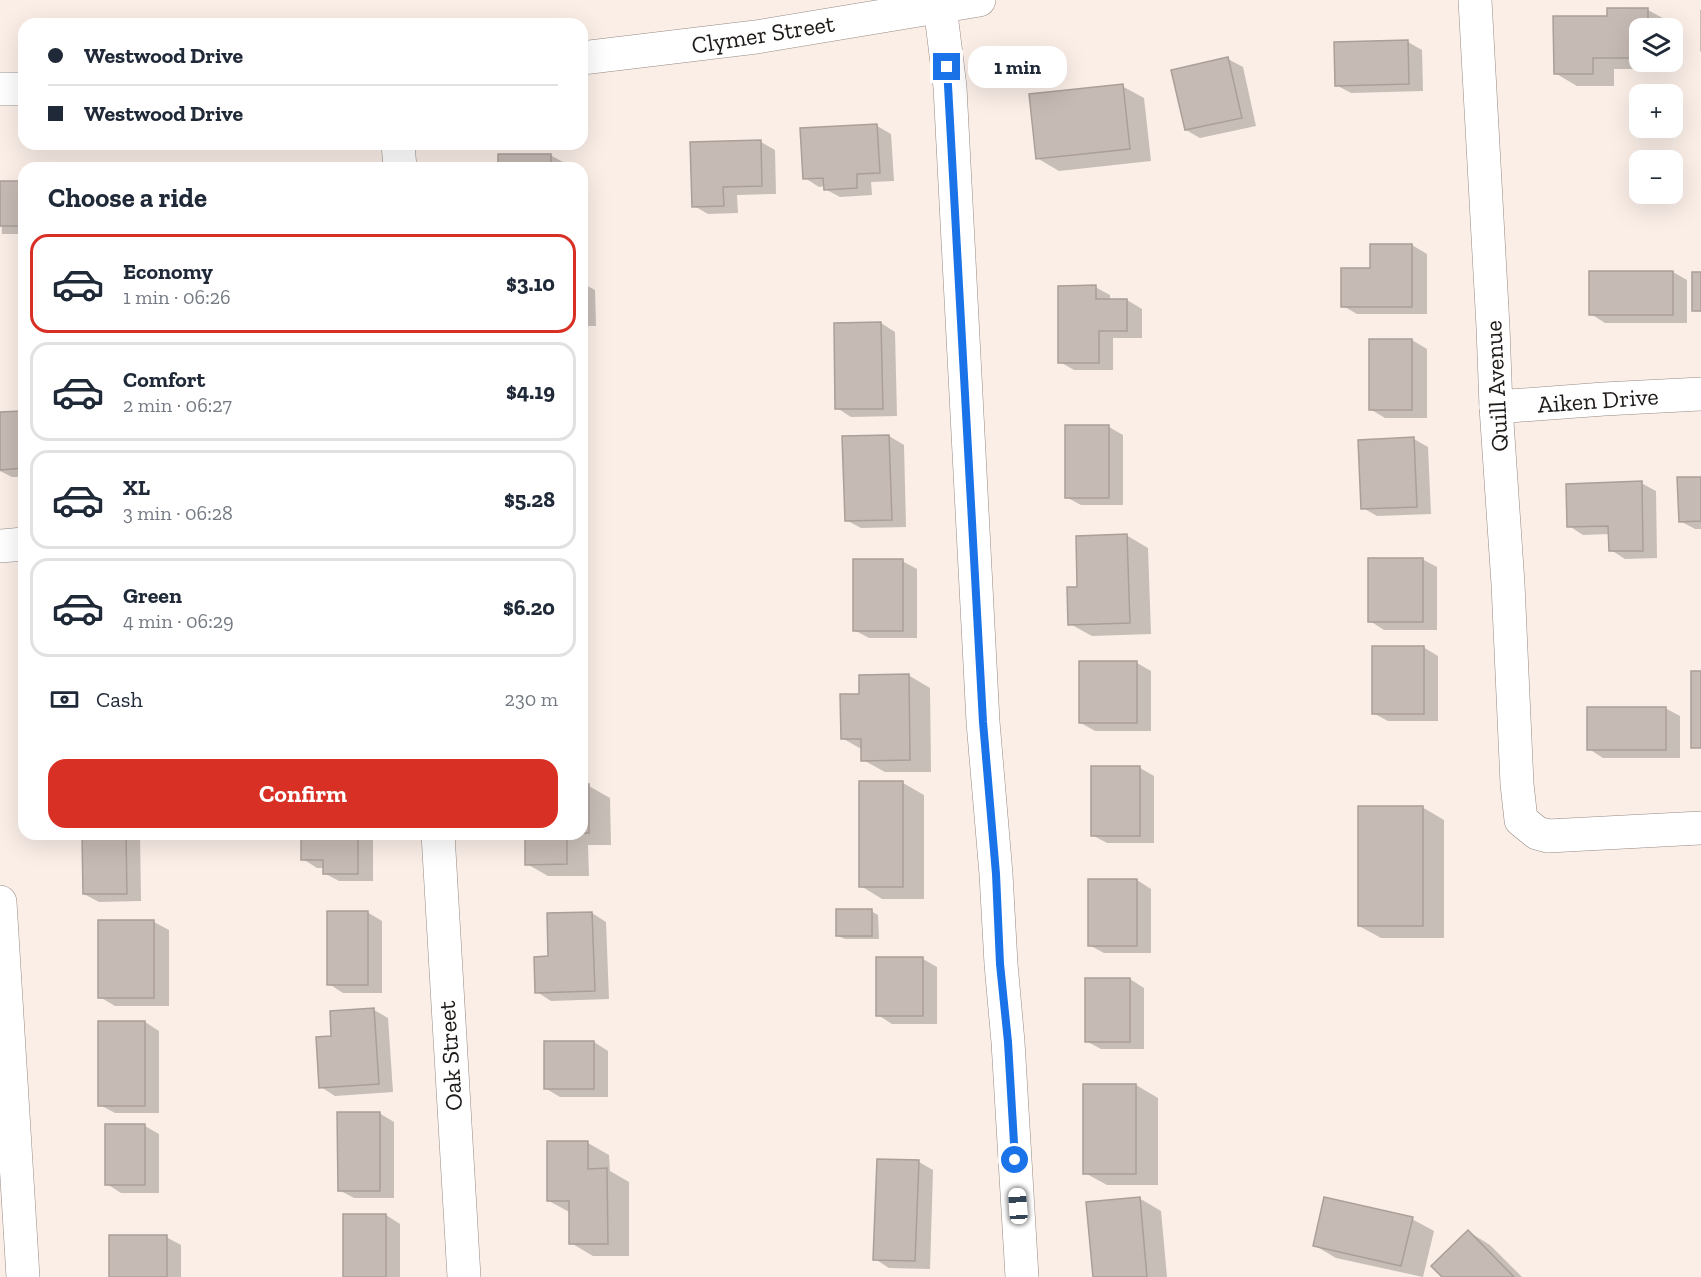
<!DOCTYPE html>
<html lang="en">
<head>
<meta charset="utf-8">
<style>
  :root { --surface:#fff; --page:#f2f2f3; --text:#1f2937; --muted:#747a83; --line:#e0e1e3; --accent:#d93025 }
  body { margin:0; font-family:"Zilla Slab",serif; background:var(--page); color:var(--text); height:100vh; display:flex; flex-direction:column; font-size:22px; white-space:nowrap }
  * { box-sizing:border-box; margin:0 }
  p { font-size:20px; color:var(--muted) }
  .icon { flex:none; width:33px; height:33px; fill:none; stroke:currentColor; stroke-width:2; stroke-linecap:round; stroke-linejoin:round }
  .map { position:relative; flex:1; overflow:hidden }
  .sheet { position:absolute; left:18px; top:162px; width:570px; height:678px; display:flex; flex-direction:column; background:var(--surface); border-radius:18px; box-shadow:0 6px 24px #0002 }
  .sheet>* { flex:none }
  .guide { position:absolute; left:18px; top:18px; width:570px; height:132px; border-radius:18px; box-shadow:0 6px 24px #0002; display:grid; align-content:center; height:132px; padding:0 30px; background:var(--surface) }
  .buttons { position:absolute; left:1629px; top:18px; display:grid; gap:12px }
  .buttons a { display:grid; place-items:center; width:54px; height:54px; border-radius:12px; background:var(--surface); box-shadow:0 6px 24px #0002; font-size:30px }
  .end { position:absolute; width:27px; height:27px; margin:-14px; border:8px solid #1a73e8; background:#fff; box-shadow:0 0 0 3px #fff }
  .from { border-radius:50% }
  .bubble { position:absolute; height:42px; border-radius:18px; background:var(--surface); box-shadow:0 6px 24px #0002; font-size:20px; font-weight:700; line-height:42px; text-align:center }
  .car { position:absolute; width:18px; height:36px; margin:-18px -9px; border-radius:8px; box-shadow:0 0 4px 2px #0007; background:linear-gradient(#fff 24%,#345 0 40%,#fff 0 76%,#345 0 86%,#fff 0) }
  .guide b { display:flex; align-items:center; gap:21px; height:57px; font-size:22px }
  .guide b+b { border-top:2px solid var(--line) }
  .guide i { width:15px; height:15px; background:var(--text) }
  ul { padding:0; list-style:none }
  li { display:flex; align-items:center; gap:18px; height:99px; margin:0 12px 9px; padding:0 18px; border:3px solid var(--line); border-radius:18px }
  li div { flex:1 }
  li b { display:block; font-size:22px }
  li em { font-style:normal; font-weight:700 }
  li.selected { border-color:var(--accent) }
  li>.icon { width:54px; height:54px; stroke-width:1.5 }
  h2 { padding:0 30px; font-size:27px; line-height:72px }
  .pay { display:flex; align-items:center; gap:15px; height:66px; padding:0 30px; font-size:22px }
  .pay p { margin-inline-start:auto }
  .cta { display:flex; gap:12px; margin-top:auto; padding:12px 30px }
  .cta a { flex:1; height:69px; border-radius:18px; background:var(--accent); color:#fff; font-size:24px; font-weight:700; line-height:69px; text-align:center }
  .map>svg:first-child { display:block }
</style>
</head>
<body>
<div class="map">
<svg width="1701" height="1277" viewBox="0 0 1701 1277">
  <rect width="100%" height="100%" fill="#faeee7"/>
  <g fill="#0003">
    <polygon points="1648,10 1670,22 1670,28 1640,28 1640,62 1670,62 1670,69 1614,69 1614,86 1577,86 1555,73"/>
    <polygon points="1700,10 1701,10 1701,52 1700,51"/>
    <polygon points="1408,42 1422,50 1423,91 1351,93 1336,85"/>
    <polygon points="1228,59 1243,67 1256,126 1200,138 1186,130"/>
    <polygon points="1122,86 1144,98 1151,161 1059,171 1037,158"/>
    <polygon points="877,126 891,134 894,181 871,182 872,195 840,197 825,189 825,186 819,187 805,178"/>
    <polygon points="761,142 775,150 776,194 737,195 738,213 708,214 694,206"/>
    <polygon points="550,155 565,163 565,168 500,168"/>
    <polygon points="24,182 24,234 2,234 0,183"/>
    <polygon points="1372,245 1412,245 1427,254 1427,314 1357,314 1343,306 1372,269"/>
    <polygon points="1673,272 1687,280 1687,323 1605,323 1591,314"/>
    <polygon points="582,283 595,290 596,326 582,326"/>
    <polygon points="1095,287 1110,295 1110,300 1127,300 1142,309 1142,338 1113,338 1113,370 1074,370 1060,362"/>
    <polygon points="881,323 895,332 897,416 851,417 837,408"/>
    <polygon points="1370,340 1412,340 1427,349 1427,418 1385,418 1370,409"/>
    <polygon points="20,412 24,414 24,477 12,477 0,471 0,413"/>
    <polygon points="1109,427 1123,435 1123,505 1081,505 1066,497"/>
    <polygon points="889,436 904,445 906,527 861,528 846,520 844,437"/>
    <polygon points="1414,439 1428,447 1431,514 1377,516 1363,508"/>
    <polygon points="1701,478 1701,529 1695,529 1680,521"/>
    <polygon points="1641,483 1656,491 1657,558 1625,559 1611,550 1610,534 1583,535 1569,526"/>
    <polygon points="1126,535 1148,548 1151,634 1092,636 1070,624 1079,588"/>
    <polygon points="1422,559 1437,567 1437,630 1384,630 1370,621"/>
    <polygon points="902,561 917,569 917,638 869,638 854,630"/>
    <polygon points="1423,647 1438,656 1438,721 1388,721 1373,713"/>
    <polygon points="1137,663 1151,671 1151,731 1095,731 1081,723"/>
    <polygon points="908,675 930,688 931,772 885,772 863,760 863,750 842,738 861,695"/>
    <polygon points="1665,708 1680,716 1680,758 1603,758 1589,749"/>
    <polygon points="1140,768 1154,776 1154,843 1107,843 1092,835"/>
    <polygon points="903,783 924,795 924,899 882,899 861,886"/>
    <polygon points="582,786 589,786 610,798 611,845 588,845 589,876 548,876 527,864 526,834 582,834"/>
    <polygon points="1422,807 1444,820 1444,938 1381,938 1359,926"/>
    <polygon points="83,834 140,834 141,901 99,902 84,894"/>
    <polygon points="303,834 373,834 373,881 339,881 324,873 324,868 317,868 303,859"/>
    <polygon points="1137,880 1151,889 1151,953 1104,953 1089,945"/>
    <polygon points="871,911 878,915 879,939 845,939 838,936"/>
    <polygon points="367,912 382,921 382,993 343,993 329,984"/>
    <polygon points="592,913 606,922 609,999 551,1001 537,992 550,958"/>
    <polygon points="100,922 154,922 169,930 169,1006 115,1006 100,997"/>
    <polygon points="923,959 937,967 937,1024 892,1024 878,1015"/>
    <polygon points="1130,979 1144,988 1144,1049 1101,1049 1086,1041"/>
    <polygon points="374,1010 388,1018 393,1092 335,1096 321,1087 333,1037"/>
    <polygon points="145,1022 159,1031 159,1113 115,1113 100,1105"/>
    <polygon points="594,1042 608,1051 608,1097 560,1097 545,1088"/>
    <polygon points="1136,1085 1158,1098 1158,1185 1107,1185 1085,1173"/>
    <polygon points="379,1113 394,1122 394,1198 354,1198 339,1190"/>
    <polygon points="145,1126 159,1134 159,1193 121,1193 107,1184"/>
    <polygon points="588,1143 609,1155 610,1171 629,1182 629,1256 593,1256 571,1243 571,1213 549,1201"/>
    <polygon points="919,1162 933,1170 930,1269 889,1268 875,1259"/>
    <polygon points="1139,1198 1161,1211 1167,1277 1095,1277"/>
    <polygon points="386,1215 400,1224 400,1277 344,1277"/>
    <polygon points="1412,1219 1434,1231 1423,1277 1336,1258 1314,1245"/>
    <polygon points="1469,1232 1490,1245 1522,1277 1444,1277"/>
    <polygon points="166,1237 181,1245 181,1277 110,1277"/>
  </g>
  <g fill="#c6bab4" stroke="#ab9f99" stroke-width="1.5">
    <polygon points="1607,8 1648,8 1648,28 1640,28 1640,58 1593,58 1593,74 1554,74 1553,16 1607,16"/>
    <polygon points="1408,40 1409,84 1335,86 1334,42"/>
    <polygon points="1228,57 1242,118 1185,130 1171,70"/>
    <polygon points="1123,84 1130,149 1036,159 1029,94"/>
    <polygon points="877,124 880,173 857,174 857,188 824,190 823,178 803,179 800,128"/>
    <polygon points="761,140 762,186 723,187 724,206 692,207 690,142"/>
    <rect x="498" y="154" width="53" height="14"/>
    <rect x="245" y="166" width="74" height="2"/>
    <rect x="0" y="181" width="24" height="45"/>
    <polygon points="1370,244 1412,244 1412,307 1341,307 1341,268 1370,268"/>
    <rect x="1589" y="271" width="84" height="44"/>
    <rect x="1692" y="272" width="9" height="39"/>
    <polygon points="1096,285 1096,299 1127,299 1127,331 1099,331 1099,363 1058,363 1058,286"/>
    <polygon points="881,322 883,409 835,409 834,323"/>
    <rect x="1369" y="339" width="43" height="71"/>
    <polygon points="21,411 21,425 24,425 24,468 0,470 0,412"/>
    <rect x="1065" y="425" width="44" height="73"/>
    <polygon points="889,435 892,520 845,521 842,436"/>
    <polygon points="1414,437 1417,507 1361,509 1358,440"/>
    <polygon points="1677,477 1701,477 1701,521 1679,522"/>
    <polygon points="1642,481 1643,551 1609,551 1608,526 1567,527 1566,484"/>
    <polygon points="1127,534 1130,623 1068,625 1067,587 1077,587 1076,536"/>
    <rect x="1368" y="558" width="55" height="64"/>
    <rect x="853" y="559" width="50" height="72"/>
    <rect x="1372" y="646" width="52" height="68"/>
    <rect x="1079" y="661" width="58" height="62"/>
    <rect x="1691" y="671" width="10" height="77"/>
    <polygon points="909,674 910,760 861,761 861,739 841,739 840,694 859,694 859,675"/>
    <rect x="1587" y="707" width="79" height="43"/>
    <rect x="1091" y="766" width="49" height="70"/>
    <rect x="859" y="781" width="44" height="106"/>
    <rect x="582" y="784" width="7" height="49"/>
    <rect x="1358" y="806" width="65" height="120"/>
    <polygon points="82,834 126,834 127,894 83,894"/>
    <polygon points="301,834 358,834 358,874 323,874 323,860 301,860"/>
    <polygon points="525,834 567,834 567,864 525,865"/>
    <rect x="1088" y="879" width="49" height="67"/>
    <rect x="836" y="909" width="36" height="27"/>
    <rect x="327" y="911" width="41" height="74"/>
    <polygon points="592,912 595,991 535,993 534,957 548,956 547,913"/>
    <rect x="98" y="920" width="56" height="78"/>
    <rect x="876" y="957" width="47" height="59"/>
    <rect x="1085" y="978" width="45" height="64"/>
    <polygon points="374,1008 379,1084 319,1088 316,1037 331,1036 330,1011"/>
    <rect x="98" y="1021" width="47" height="85"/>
    <rect x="544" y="1041" width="50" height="48"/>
    <rect x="1083" y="1084" width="53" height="90"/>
    <polygon points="337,1112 380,1112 380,1191 338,1191"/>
    <rect x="105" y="1124" width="40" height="61"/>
    <polygon points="547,1141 588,1141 588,1169 607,1168 608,1244 569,1244 569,1201 547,1201"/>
    <polygon points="877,1159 919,1160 915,1261 873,1260"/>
    <polygon points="1140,1197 1147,1277 1093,1277 1086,1202"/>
    <polygon points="1324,1197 1413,1217 1401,1266 1313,1246"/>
    <rect x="343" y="1214" width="43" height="63"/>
    <polygon points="1468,1230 1514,1277 1442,1277 1431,1266"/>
    <rect x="109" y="1235" width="58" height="42"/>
  </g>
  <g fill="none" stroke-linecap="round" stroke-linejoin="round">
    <g stroke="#968a84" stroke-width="34">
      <g id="minor">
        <polyline points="1475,0 1493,327 1496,407 1508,584 1517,784 1521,820 1537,833 1548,836 1701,828"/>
        <polyline points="940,6 950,87 983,722 996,874 1001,964 1008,1042 1022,1277"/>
        <polyline points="582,58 756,37 979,0"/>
        <polyline points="0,89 24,89"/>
        <polyline points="398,144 400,168"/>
        <polyline points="1496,407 1604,399 1701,394"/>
        <polyline points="0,546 24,544"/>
        <polyline points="438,834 464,1277"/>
        <polyline points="0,902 23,1277"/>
      </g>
    </g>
    <use href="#minor" stroke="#fff" stroke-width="33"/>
  </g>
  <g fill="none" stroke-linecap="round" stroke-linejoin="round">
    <polyline stroke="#1a73e8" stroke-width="8" points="947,67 983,722 996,874 1000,964 1008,1042 1015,1160"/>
  </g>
  <g text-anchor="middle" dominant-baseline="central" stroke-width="4.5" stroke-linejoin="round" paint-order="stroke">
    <g font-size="24" fill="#1c1816" stroke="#fefefe">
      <text transform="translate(763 34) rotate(-9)">Clymer Street</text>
      <text transform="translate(1496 386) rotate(-93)">Quill Avenue</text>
      <text transform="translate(1598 400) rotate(-4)">Aiken Drive</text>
      <text transform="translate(450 1056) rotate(-94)">Oak Street</text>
    </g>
  </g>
</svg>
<div class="buttons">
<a><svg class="icon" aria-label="layers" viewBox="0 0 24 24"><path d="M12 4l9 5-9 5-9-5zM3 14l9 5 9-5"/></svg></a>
<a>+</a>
<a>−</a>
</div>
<i class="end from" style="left:1015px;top:1160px"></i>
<i class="end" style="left:947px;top:67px"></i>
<div class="bubble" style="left:968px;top:46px;width:99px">1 min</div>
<i class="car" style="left:1018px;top:1206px;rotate:356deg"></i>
<div class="guide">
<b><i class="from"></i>Westwood Drive</b>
<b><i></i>Westwood Drive</b>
</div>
<section class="sheet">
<h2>Choose a ride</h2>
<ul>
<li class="selected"><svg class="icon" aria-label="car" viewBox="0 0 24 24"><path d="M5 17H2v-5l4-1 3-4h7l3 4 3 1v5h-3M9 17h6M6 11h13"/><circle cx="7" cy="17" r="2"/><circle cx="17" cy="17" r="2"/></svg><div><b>Economy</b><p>1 min · 06:26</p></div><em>$3.10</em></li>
<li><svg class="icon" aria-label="car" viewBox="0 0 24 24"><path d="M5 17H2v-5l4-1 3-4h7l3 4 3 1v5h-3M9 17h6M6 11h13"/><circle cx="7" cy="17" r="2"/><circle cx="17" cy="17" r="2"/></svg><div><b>Comfort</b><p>2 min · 06:27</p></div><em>$4.19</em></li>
<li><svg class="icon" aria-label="car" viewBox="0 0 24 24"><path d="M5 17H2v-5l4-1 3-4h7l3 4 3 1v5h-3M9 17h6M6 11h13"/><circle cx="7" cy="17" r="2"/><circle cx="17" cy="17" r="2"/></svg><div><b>XL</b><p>3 min · 06:28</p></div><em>$5.28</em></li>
<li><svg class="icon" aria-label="car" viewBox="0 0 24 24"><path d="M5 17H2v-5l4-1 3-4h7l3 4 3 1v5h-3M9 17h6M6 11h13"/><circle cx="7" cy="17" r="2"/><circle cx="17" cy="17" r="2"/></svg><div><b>Green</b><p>4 min · 06:29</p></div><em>$6.20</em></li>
</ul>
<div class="pay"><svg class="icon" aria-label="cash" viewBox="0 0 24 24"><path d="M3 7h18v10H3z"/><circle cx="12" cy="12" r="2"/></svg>Cash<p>230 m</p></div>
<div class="cta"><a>Confirm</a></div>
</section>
</div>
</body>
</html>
